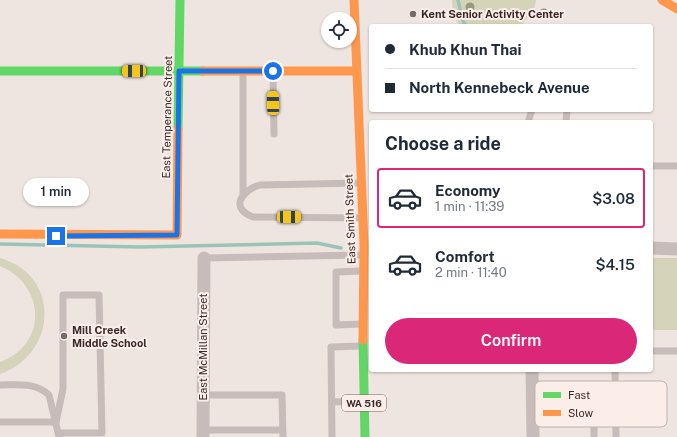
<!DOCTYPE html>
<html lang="en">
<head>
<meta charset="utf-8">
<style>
  :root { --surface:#fff; --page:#f6f6f7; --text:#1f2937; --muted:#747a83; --line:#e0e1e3; --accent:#db2777 }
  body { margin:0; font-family:"Public Sans",sans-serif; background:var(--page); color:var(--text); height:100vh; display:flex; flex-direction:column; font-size:15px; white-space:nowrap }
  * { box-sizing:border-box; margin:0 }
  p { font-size:13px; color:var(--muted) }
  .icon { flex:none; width:22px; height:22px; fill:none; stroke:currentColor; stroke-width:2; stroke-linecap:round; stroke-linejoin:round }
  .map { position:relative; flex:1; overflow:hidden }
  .panel { position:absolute; left:369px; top:120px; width:284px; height:252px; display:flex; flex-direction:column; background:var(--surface); border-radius:4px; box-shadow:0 1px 3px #0004 }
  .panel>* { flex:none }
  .hud { position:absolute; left:369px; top:24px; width:284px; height:88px; border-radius:4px; box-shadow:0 1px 3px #0004; display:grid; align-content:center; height:88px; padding:0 16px; background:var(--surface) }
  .fabs { position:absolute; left:321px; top:12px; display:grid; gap:8px }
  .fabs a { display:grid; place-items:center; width:36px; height:36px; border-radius:50%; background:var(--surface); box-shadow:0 1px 3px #0004; font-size:20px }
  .end { position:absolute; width:18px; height:18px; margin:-9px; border:5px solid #1a73e8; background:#fff; box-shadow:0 0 0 2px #fff }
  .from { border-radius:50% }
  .bubble { position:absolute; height:28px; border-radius:14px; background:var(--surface); box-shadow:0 1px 3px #0004; font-size:13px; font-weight:600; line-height:28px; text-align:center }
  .car { position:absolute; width:12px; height:24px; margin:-12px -6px; border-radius:5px; box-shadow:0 0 3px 1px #0007; background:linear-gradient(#f5c518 24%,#345 0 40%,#f5c518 0 76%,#345 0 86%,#f5c518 0) }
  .hud b { display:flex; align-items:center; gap:14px; height:38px; font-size:15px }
  .hud b+b { border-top:1px solid var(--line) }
  .hud i { width:10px; height:10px; background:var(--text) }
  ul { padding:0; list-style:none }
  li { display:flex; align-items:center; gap:12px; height:60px; margin:0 8px 6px; padding:0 8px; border:2px solid transparent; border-radius:4px }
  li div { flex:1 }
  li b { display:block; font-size:15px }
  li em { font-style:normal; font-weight:600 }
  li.selected { border-color:var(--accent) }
  li>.icon { width:36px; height:36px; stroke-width:1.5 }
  h2 { padding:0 16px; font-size:18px; line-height:48px }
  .action { display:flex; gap:8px; margin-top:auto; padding:8px 16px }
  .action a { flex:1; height:46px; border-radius:24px; background:var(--accent); color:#fff; font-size:16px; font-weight:600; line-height:46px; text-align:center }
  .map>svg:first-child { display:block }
</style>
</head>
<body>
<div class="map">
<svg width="677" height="437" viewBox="0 0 677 437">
  <rect width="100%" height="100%" fill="#eee5e1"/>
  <g fill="#d5d3ba">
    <polygon points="452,0 536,0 534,9 521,26 459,26 453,14"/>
    <path d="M0 258C61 275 58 354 0 374V362C48 345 46 285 0 266Z"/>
    <rect x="651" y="258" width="26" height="72"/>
  </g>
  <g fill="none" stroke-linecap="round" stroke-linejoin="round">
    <g stroke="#9bc3b8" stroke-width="3.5">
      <polyline points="458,0 463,21 466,26"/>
      <polyline points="0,244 140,247 317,243 341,248"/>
    </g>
    <g stroke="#c7bcba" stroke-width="7">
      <polyline points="243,71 243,193"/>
      <polyline points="273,73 274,134"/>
      <polyline points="528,122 532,110"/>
      <polyline points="566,122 567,110"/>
      <polyline points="651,166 677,166"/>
      <path d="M359 183 260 185C242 190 229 208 253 217L361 218"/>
      <polyline points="204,258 361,255"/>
      <polyline points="361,324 336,325 336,272 361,271"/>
      <polyline points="651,351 677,351"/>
      <polyline points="615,370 616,437"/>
      <path d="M0 385C18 385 35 382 49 395L59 437"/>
      <polyline points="203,395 282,395 283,437"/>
      <polyline points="533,399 616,399"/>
      <polyline points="332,402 363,401"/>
      <polyline points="594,417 594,437"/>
      <polyline points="0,422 56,422"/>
      <polyline points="56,422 63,389 63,295 99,295 102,433 59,433"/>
      <polyline points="203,430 282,430"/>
      <polyline points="332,437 331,347 361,346"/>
    </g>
    <g stroke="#c7bcba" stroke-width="13">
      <polyline points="651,248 677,249"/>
      <polyline points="532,370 533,437"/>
      <polyline points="203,437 204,258"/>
    </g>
    <g stroke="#63d668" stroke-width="9">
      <polyline points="0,71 203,71"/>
      <polyline points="178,129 180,0"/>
      <polyline points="363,340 365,437"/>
    </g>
    <g stroke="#ff974d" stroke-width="9">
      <polyline points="354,0 364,245 363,340"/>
      <polyline points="662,0 677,9"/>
      <polyline points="203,71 356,71"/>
      <polyline points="0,234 177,235 178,129"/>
    </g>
  </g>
  <g fill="#99987c">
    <circle cx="470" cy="7" r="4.5"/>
    <circle cx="544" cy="13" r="4.5"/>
    <circle cx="556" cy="15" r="4.5"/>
  </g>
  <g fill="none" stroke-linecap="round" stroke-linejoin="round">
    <polyline stroke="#1a73e8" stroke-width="5" points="56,236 177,235 179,71 273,71"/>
  </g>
  <g fill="#786b69" stroke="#fbeee8" stroke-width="1.5">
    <circle cx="413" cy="14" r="4"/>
    <circle cx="64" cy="336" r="4"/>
  </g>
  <g text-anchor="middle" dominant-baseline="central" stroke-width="4" stroke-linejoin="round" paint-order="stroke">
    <rect fill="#fbeee8" stroke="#736462" stroke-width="1" x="342" y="395" width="44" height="16" rx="3"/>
    <g font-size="10" font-weight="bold" fill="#392928">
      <text x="364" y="403">WA 516</text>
    </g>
    <g font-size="11" font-weight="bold" fill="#392928" stroke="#fbeee8" text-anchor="start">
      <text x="421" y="14">Kent Senior Activity Center</text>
      <text x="72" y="330">Mill Creek<tspan x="72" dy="13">Middle School</tspan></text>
    </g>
    <g font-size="11" fill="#392928" stroke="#fbeee8">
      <text transform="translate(167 117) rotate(-89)">East Temperance Street</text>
      <text transform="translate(350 219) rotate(-92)">East Smith Street</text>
      <text transform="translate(203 347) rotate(-90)">East McMillan Street</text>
    </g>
  </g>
  <rect x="535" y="381" width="132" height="46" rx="6" fill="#fbeee8" stroke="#c1b3ae" stroke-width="1"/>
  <rect x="543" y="392" width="18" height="6" fill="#63d668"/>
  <rect x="543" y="410" width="18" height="6" fill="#ff974d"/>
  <g font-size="11" fill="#392928">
    <text x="568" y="399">Fast</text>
    <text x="568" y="417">Slow</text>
  </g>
</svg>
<div class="fabs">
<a><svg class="icon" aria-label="locate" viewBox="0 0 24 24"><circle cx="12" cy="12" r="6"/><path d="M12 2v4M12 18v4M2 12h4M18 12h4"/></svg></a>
</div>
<i class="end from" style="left:273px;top:71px"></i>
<i class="end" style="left:56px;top:236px"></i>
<div class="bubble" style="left:23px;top:178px;width:66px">1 min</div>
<i class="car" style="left:134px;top:71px;rotate:270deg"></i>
<i class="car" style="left:273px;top:103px;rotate:359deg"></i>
<i class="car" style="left:289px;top:217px;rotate:90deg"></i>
<div class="hud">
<b><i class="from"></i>Khub Khun Thai</b>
<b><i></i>North Kennebeck Avenue</b>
</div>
<section class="panel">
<h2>Choose a ride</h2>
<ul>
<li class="selected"><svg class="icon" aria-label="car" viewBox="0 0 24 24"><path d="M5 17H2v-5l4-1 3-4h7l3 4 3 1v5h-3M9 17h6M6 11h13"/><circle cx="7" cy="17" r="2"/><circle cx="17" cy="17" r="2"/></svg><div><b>Economy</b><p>1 min · 11:39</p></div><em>$3.08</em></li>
<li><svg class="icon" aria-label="car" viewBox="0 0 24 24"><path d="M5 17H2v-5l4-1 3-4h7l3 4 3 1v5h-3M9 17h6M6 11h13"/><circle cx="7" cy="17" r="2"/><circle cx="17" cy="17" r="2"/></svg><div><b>Comfort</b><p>2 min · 11:40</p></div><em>$4.15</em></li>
</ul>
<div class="action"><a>Confirm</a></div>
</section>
</div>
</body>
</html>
